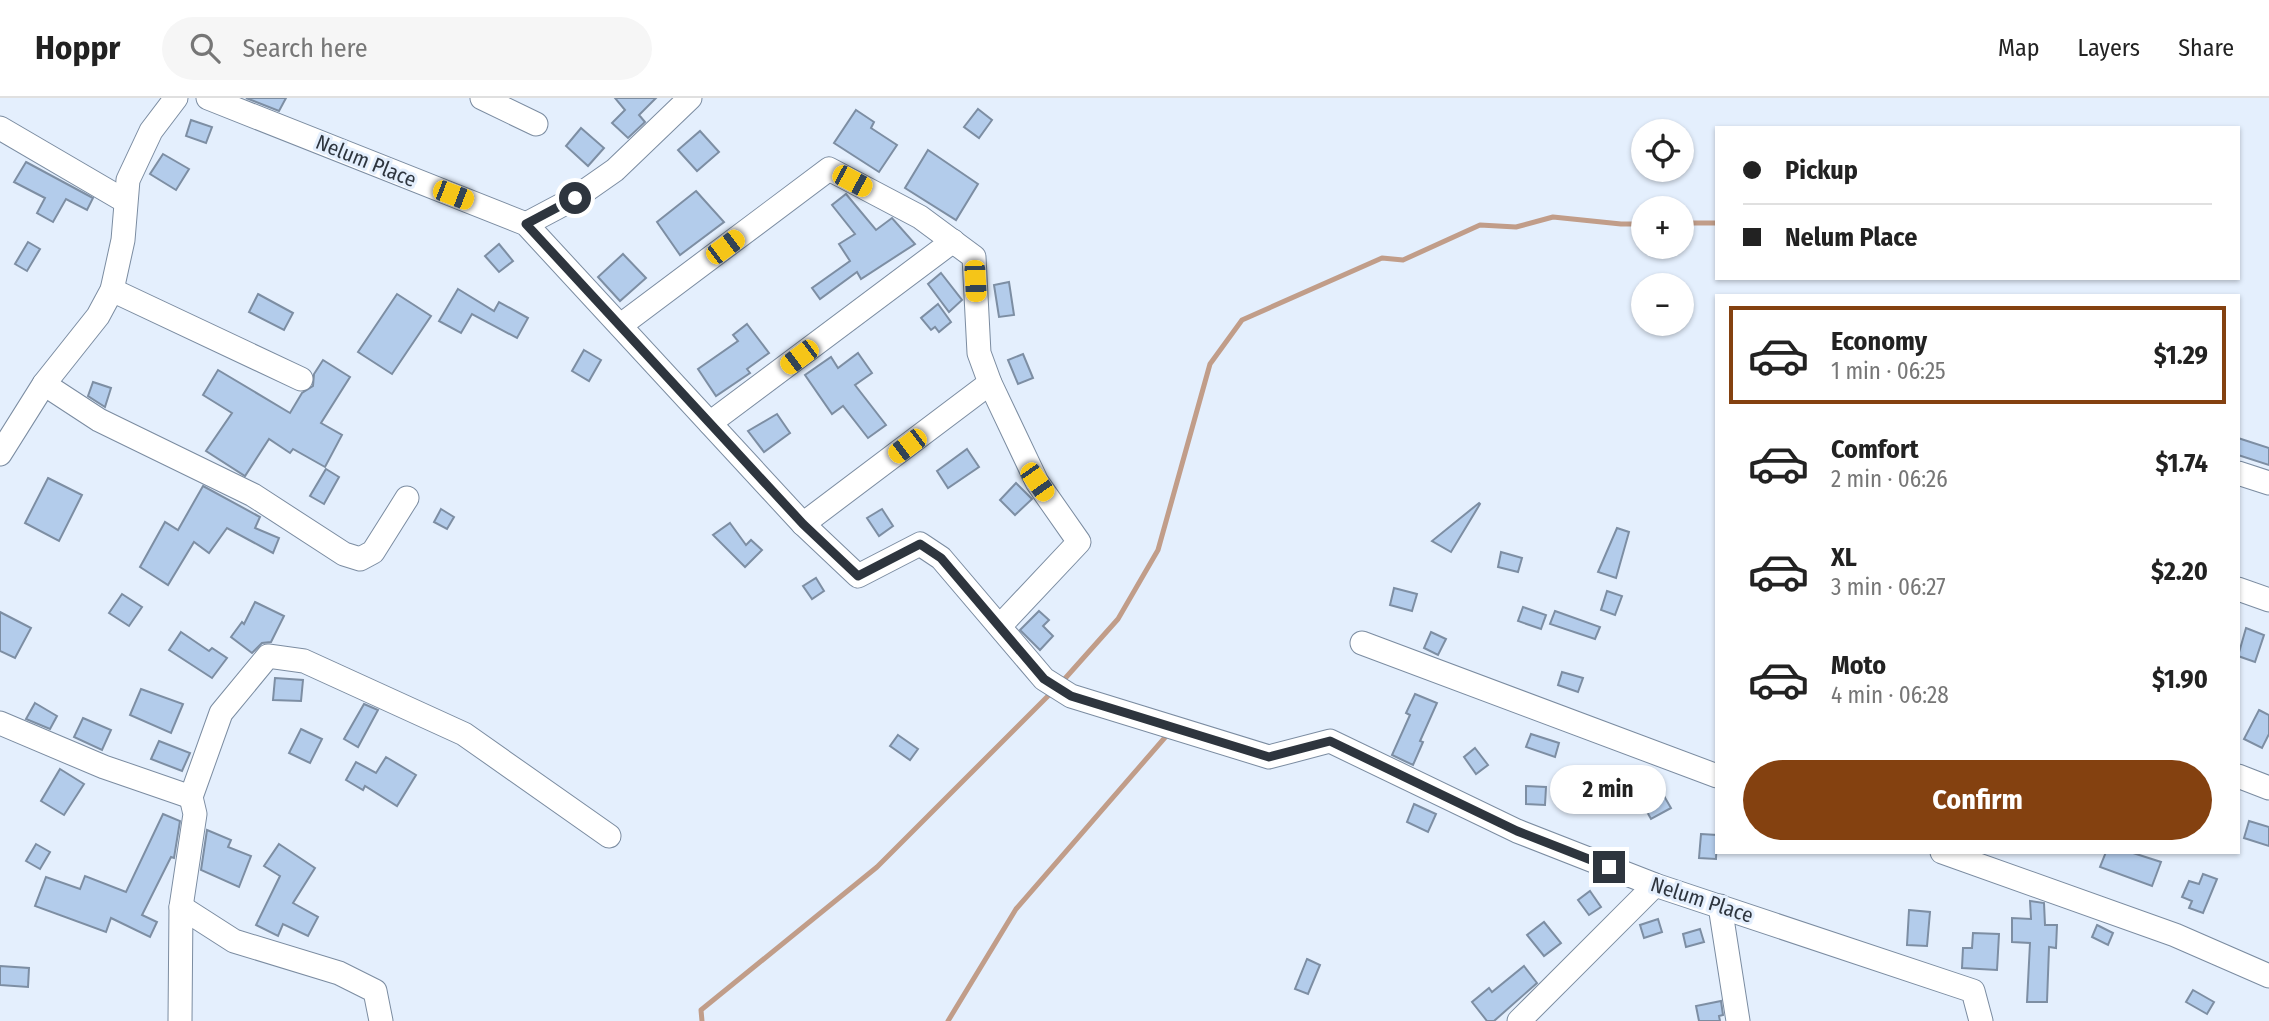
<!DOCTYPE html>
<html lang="en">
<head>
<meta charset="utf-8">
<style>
  :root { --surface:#fff; --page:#f6f6f6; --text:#222; --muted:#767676; --line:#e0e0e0; --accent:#844110 }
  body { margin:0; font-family:"Fira Sans Condensed",sans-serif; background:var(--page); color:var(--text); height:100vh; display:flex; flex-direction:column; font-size:26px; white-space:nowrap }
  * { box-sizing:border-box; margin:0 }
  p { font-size:23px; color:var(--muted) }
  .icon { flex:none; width:38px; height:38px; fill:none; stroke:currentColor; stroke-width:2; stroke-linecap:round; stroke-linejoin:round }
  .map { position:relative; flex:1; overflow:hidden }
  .sheet { position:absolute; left:1715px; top:196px; width:525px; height:560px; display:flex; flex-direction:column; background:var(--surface); border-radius:0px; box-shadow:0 2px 5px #0004 }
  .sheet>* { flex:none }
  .banner { position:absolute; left:1715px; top:28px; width:525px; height:154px; border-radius:0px; box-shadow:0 2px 5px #0004; display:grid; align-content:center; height:154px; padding:0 28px; background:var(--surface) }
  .buttons { position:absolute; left:1631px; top:21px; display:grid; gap:14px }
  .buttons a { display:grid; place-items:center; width:63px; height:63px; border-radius:50%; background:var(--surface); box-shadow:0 2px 5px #0004; font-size:35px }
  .end { position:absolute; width:32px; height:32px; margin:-16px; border:9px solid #2e353e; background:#fff; box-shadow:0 0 0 4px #fff }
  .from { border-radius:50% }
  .bubble { position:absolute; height:49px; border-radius:24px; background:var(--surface); box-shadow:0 2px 5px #0004; font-size:23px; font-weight:700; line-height:49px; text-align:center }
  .car { position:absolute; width:21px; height:42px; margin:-21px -10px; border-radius:9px; box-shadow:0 0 5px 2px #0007; background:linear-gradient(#f5c518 24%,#345 0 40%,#f5c518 0 76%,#345 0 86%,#f5c518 0) }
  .banner b { display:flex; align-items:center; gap:24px; height:66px; font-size:26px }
  .banner b+b { border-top:2px solid var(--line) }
  .banner i { width:18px; height:18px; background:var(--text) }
  ul { padding:12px 0 0; list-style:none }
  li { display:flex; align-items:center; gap:21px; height:98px; margin:0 14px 10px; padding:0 14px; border:4px solid transparent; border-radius:0px }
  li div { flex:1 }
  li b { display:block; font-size:26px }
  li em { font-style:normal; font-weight:700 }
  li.selected { border-color:var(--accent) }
  li>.icon { width:63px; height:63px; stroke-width:1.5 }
  .button { display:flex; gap:14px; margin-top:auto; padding:14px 28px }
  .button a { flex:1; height:80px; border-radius:42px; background:var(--accent); color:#fff; font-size:28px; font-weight:700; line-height:80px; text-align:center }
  header { display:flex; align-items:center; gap:42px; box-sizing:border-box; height:98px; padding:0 35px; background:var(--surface); border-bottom:2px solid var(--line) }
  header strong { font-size:33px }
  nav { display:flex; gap:38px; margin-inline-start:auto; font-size:24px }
  .search { width:490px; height:63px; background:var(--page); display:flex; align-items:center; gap:18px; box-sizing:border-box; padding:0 24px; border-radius:38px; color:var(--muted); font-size:26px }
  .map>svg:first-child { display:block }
</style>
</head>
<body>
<header>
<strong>Hoppr</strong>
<div class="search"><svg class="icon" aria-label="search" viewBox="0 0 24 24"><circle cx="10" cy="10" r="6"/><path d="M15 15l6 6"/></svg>Search here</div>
<nav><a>Map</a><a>Layers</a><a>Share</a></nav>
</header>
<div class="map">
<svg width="2269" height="923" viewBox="0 0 2269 923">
  <rect width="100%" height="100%" fill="#e4effd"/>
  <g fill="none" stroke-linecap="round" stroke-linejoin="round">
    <g stroke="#c19d89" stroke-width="5">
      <polyline points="1682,125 1717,125"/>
      <polyline points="1061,585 1118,521 1158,452 1210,266 1242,222 1382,160 1403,162 1480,127 1516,129 1553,119 1621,126 1643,126"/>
      <polyline points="702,923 701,912 877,769 1052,594"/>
      <polyline points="948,923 1016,811 1168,636"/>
    </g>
  </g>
  <g fill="#b3cceb" stroke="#7d8ea3" stroke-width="2">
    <polygon points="246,0 286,0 279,13"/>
    <polygon points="615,0 656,0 639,17 645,24 628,40 612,25 625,12"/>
    <polygon points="978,11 992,22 979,40 964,29"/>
    <polygon points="856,12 874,24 871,30 897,47 879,74 834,45"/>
    <polygon points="191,22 212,29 206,45 186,38"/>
    <polygon points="581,30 604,50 588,68 566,48"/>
    <polygon points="700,33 719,54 697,73 678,52"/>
    <polygon points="928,52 978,86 956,122 905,90"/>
    <polygon points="163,56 189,71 176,92 150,76"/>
    <polygon points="26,64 93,100 87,112 66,101 53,124 37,115 45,100 14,84"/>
    <polygon points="696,93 724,124 680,157 657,124"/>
    <polygon points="846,96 876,132 892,120 915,146 861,181 857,174 820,201 812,190 850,163 839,146 855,136 832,107"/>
    <polygon points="28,144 40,151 27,173 15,166"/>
    <polygon points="499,146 513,163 499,174 485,158"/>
    <polygon points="623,156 646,180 620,203 598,179"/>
    <polygon points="941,175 962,202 949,214 928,186"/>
    <polygon points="1009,184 1014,217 999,219 994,187"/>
    <polygon points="458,191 494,213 499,204 528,220 517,240 472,216 461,235 439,223"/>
    <polygon points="258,196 293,215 284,232 249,214"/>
    <polygon points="397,196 431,218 392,276 358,254"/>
    <polygon points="938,206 951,224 939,234 935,229 931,232 921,220"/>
    <polygon points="747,226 769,255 747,271 750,275 716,298 698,271 738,243 733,237"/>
    <polygon points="584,252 601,262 589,283 572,273"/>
    <polygon points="858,255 872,275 855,287 886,327 868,340 843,308 832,316 805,277 831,259 838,270"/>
    <polygon points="1023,256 1033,280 1018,286 1008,262"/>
    <polygon points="323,262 350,279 321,325 342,337 325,369 293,351 290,355 269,341 245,378 206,353 232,315 203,297 218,272 290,315 302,295 313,288 314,276"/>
    <polygon points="93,284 111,290 105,309 88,298"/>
    <polygon points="777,316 790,335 764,354 748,333"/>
    <polygon points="2238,340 2269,350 2269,367 2238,357"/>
    <polygon points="967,351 979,369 948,390 937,373"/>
    <polygon points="326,371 339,379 324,406 310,398"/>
    <polygon points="48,380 82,397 59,443 25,425"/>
    <polygon points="1016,385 1032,401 1015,417 1000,402"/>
    <polygon points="203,388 260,419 255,430 279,440 273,455 227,430 209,455 194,444 168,487 140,469 165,424 178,432"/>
    <polygon points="1479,405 1480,406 1451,454 1432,443"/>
    <polygon points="441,411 454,419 447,431 434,424"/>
    <polygon points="882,411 893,428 879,438 867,420"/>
    <polygon points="730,425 746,447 751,442 762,452 745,469 713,437"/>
    <polygon points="1617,430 1629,434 1616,480 1598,474"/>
    <polygon points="1501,454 1522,460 1518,474 1498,469"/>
    <polygon points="816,480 824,493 812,501 803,488"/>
    <polygon points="1394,490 1417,496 1412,513 1390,507"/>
    <polygon points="1607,493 1622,498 1615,517 1601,512"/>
    <polygon points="122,496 142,509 129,528 109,515"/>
    <polygon points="255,504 284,518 271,544 262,545 252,555 231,539 242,524 244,526"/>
    <polygon points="1523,509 1546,517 1541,531 1518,523"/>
    <polygon points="1039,513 1049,522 1043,528 1053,538 1040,552 1020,532"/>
    <polygon points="1555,513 1600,529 1595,541 1550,526"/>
    <polygon points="0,514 31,530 15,560 0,553"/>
    <polygon points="2246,530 2264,537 2255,564 2238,558"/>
    <polygon points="181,534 209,553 212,550 227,560 212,580 169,552"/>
    <polygon points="1431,534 1446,541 1438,557 1424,550"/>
    <polygon points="1562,574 1583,580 1578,594 1558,587"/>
    <polygon points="275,580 303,582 301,603 273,602"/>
    <polygon points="141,591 183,606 171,635 130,617"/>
    <polygon points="1415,596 1437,605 1420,643 1423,644 1413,667 1392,657 1410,617 1406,615"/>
    <polygon points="35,605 57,618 50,631 26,621"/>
    <polygon points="364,606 378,612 358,649 344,641"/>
    <polygon points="2259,612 2269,617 2269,636 2262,650 2244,641"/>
    <polygon points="83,620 111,632 102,652 74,639"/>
    <polygon points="301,631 322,641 310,665 289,655"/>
    <polygon points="1531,636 1559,645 1555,659 1526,649"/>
    <polygon points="898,637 918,651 910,662 890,648"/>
    <polygon points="159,643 190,655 182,673 151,661"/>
    <polygon points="1475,650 1488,667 1476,676 1464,659"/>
    <polygon points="386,659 416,677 397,708 365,688 363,692 346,682 356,664 376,675"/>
    <polygon points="60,671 84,686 64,717 41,703"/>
    <polygon points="1526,688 1546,689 1545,707 1526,706"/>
    <polygon points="1660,691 1671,710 1651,721 1641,703"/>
    <polygon points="1414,706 1436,716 1428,734 1407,724"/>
    <polygon points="163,716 180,723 174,760 171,759 142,817 157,824 150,839 111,820 106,834 35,808 46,779 80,791 85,778 126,794"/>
    <polygon points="2249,723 2269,729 2269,748 2244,740"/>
    <polygon points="207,732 231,742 228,749 251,758 239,789 201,772"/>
    <polygon points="1701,736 1717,737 1716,761 1699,760"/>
    <polygon points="36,746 50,754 40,771 26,763"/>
    <polygon points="279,746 315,770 293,805 318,819 308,838 283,826 278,838 256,827 280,778 264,768"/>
    <polygon points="2106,754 2130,754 2161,764 2152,788 2100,769"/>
    <polygon points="2203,776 2217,781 2203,815 2189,810 2192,803 2182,799 2189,783 2199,786"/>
    <polygon points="1590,793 1601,809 1589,817 1578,802"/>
    <polygon points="2030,803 2044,805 2045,827 2057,827 2056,850 2049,849 2047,904 2027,904 2030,845 2012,844 2012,820 2031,821"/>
    <polygon points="1909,812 1930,814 1927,848 1907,847"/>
    <polygon points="1658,821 1662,834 1644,840 1640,827"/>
    <polygon points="1544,824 1561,845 1544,858 1527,837"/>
    <polygon points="2097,827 2113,835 2108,847 2092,839"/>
    <polygon points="1700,831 1704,844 1686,849 1683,836"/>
    <polygon points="1973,835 1999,836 1997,872 1962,870 1963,850 1972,850"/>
    <polygon points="1307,861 1320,867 1308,896 1295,891"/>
    <polygon points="0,868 29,870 28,889 0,887"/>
    <polygon points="1524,868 1537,885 1494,923 1487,923 1472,904 1489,890 1492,894"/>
    <polygon points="2193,892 2214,904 2207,916 2186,904"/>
    <polygon points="1721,903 1723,917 1719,918 1720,923 1699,923 1696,908"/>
  </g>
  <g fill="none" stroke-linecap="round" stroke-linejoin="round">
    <g stroke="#7b8ca1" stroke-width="25">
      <g id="minor">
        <polyline points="208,0 526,126 803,426 858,478 920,446 941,460 1044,581 1071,598 1269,659 1330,643 1517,733 1655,787 1973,893 1981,923"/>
        <polyline points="482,0 536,26"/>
        <polyline points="0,30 125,103"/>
        <polyline points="526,126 575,100 615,72 690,0"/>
        <polyline points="112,192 301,281"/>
        <polyline points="621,227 829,71 920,119 974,159 979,255 990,285 1037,384 1079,444 1000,528"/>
        <polyline points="44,286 99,322 253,397 344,456 360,461 373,454 407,400"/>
        <polyline points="710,325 953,143"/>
        <polyline points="0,356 44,286 98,218 112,192 123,142 128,82 151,33 176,0"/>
        <polyline points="2238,375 2269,385"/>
        <polyline points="803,426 990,285"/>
        <polyline points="2238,491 2269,502"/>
        <polyline points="1362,545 1717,678"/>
        <polyline points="0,625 104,669 191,699"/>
        <polyline points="2238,678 2269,690"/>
        <polyline points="1942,754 2175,837 2269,878"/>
        <polyline points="1720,808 1738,923"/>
        <polyline points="181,809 234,843 339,875 375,893 381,923"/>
        <polyline points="180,923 181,809 195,716 191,699 221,615 268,558 304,563 464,636 609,738"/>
        <polyline points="1519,923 1655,787"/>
      </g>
    </g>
    <use href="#minor" stroke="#fff" stroke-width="23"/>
  </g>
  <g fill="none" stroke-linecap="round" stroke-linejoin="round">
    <polyline stroke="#2e353e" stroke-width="9" points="575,100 526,126 803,426 858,478 920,446 941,460 1044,581 1071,598 1269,659 1330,643 1517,733 1609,769"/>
  </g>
  <g text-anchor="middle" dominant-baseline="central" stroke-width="6" stroke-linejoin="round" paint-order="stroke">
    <g font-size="21" fill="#2e353e" stroke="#e4effd">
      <text transform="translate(366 63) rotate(22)">Nelum Place</text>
      <text transform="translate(1702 802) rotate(18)">Nelum Place</text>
    </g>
  </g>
</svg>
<div class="buttons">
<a><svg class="icon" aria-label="locate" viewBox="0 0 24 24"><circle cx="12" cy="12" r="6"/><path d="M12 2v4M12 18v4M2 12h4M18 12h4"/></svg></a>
<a>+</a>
<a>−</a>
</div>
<i class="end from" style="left:575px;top:100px"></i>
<i class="end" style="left:1609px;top:769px"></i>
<div class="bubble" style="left:1550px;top:667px;width:116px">2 min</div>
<i class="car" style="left:852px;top:83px;rotate:118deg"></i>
<i class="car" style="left:453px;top:97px;rotate:111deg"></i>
<i class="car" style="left:725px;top:149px;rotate:53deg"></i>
<i class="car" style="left:975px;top:183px;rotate:177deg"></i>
<i class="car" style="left:799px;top:259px;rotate:233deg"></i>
<i class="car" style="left:907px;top:348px;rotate:233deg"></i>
<i class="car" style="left:1037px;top:384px;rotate:145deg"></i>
<div class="banner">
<b><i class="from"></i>Pickup</b>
<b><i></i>Nelum Place</b>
</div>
<section class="sheet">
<ul>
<li class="selected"><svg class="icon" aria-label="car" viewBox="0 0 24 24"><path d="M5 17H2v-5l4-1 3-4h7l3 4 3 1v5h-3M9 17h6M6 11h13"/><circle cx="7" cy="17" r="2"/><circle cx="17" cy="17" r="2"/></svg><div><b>Economy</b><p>1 min · 06:25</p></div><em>$1.29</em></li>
<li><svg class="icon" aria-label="car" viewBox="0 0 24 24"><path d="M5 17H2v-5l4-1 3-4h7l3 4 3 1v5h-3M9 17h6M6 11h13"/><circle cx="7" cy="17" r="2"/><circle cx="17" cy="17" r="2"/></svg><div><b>Comfort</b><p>2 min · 06:26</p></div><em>$1.74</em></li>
<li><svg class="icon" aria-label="car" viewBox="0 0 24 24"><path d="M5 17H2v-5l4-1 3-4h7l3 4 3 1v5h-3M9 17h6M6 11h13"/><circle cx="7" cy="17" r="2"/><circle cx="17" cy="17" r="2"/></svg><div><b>XL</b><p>3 min · 06:27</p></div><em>$2.20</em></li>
<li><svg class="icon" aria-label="car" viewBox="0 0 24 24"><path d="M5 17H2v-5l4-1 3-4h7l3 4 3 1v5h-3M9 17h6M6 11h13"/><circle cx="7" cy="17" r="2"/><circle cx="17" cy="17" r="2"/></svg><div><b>Moto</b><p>4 min · 06:28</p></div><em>$1.90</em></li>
</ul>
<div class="button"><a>Confirm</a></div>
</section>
</div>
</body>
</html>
